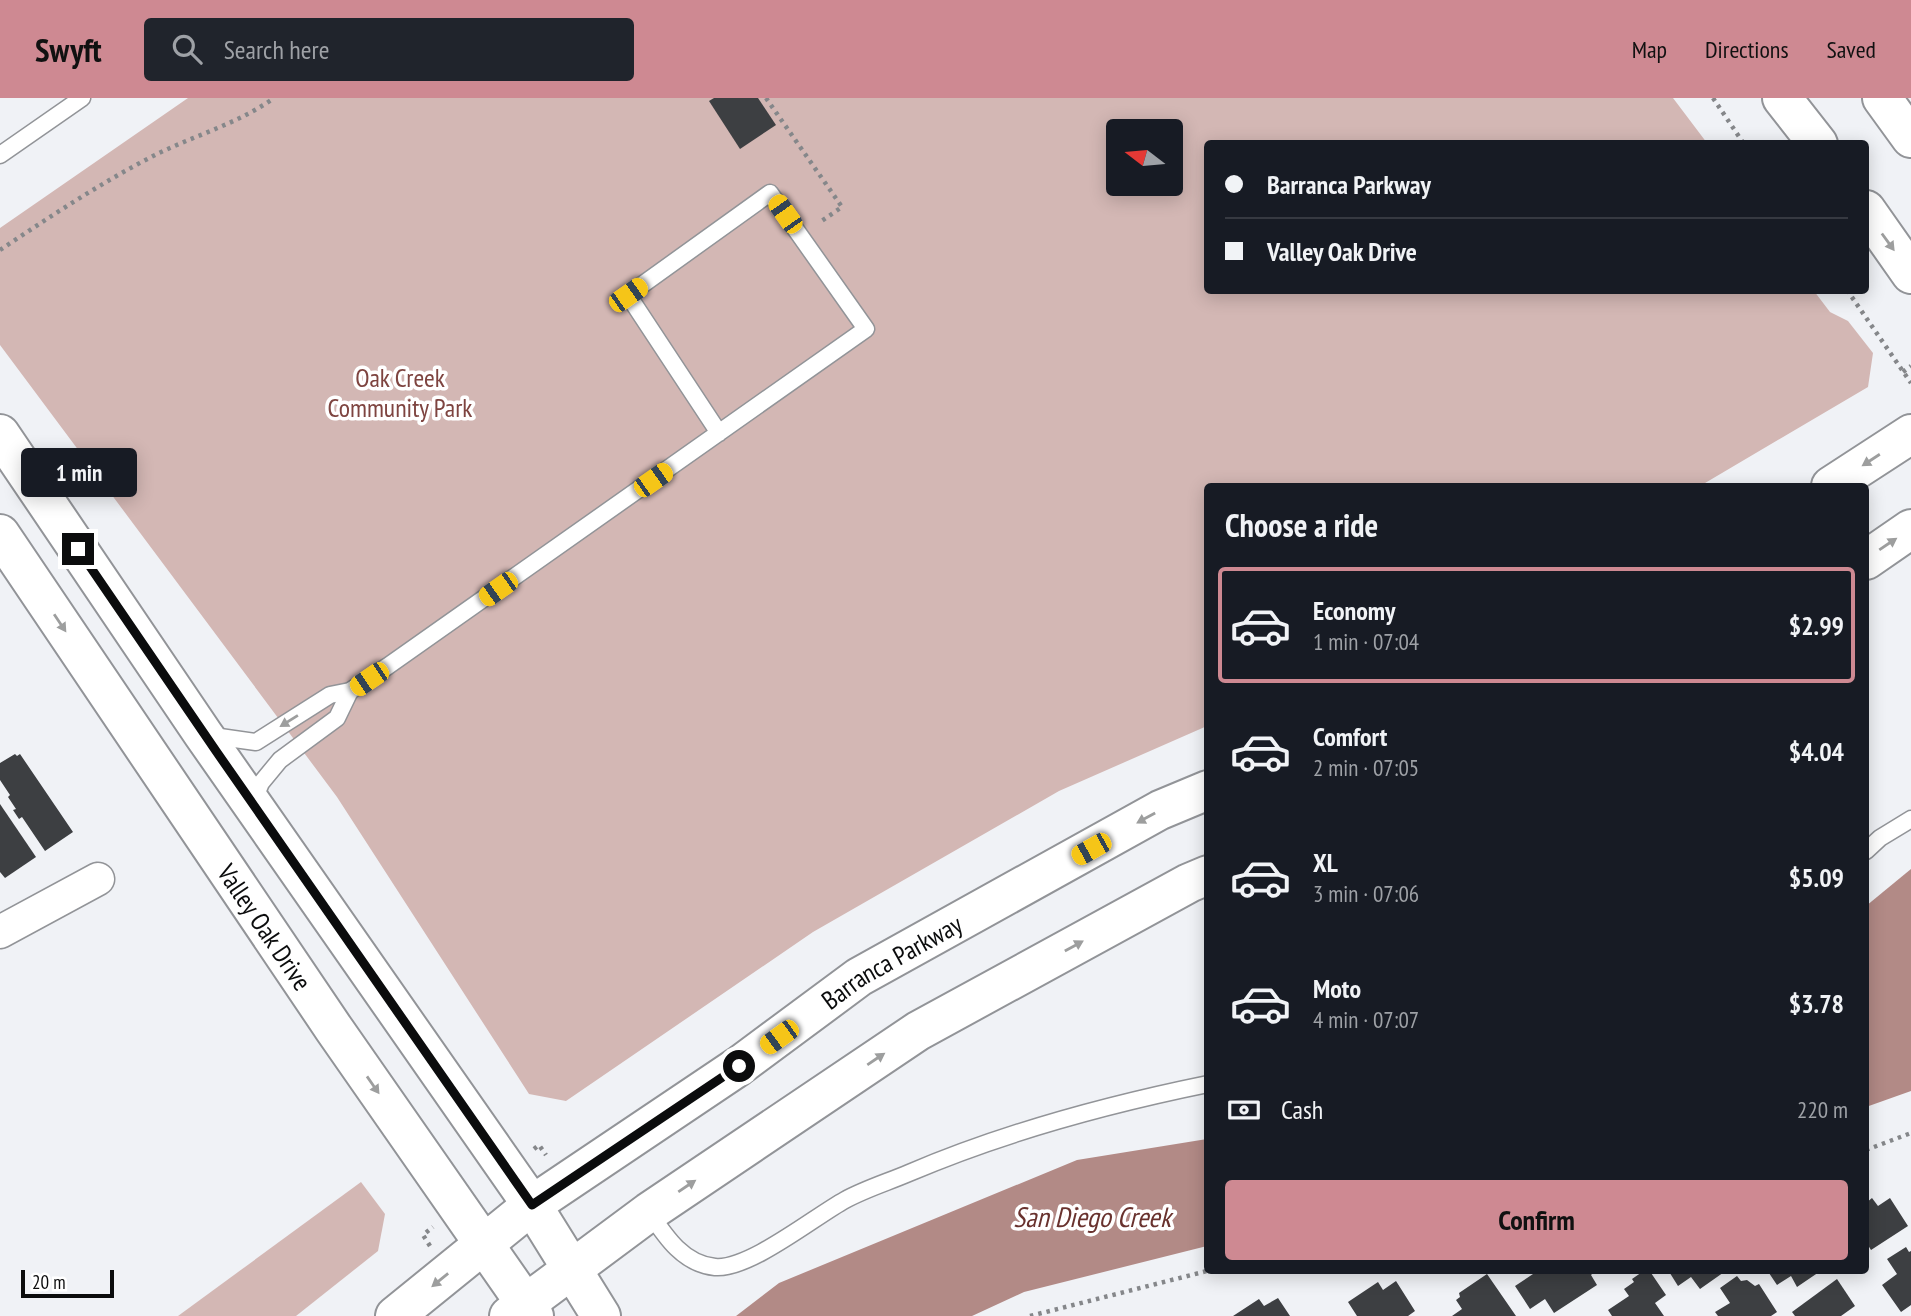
<!DOCTYPE html>
<html lang="en">
<head>
<meta charset="utf-8">
<style>
  :root { --surface:#171b24; --page:#20242c; --text:#f1f3f6; --muted:#9ea1a6; --line:#363941; --accent:#ce8992 }
  body { margin:0; font-family:"PT Sans Narrow",sans-serif; background:var(--page); color:var(--text); height:100vh; display:flex; flex-direction:column; font-size:26px; white-space:nowrap }
  * { box-sizing:border-box; margin:0 }
  p { font-size:23px; color:var(--muted) }
  .icon { flex:none; width:38px; height:38px; fill:none; stroke:currentColor; stroke-width:2; stroke-linecap:round; stroke-linejoin:round }
  .map { position:relative; flex:1; overflow:hidden }
  .panel { position:absolute; left:1204px; top:385px; width:665px; height:791px; display:flex; flex-direction:column; background:var(--surface); border-radius:7px; box-shadow:0 4px 18px #0003 }
  .panel>* { flex:none }
  .banner { position:absolute; left:1204px; top:42px; width:665px; height:154px; border-radius:7px; box-shadow:0 4px 18px #0003; display:grid; align-content:center; height:154px; padding:0 21px; background:var(--surface) }
  .needle { width:46px; rotate:286deg }
  .fabs { position:absolute; left:1106px; top:21px; display:grid; gap:14px }
  .fabs a { display:grid; place-items:center; width:77px; height:77px; border-radius:7px; background:var(--surface); box-shadow:0 4px 18px #0003; font-size:35px }
  .scale { position:absolute; left:21px; bottom:18px; width:93px; box-sizing:border-box; padding-left:7px; border:4px solid #0b0c0d; border-top:0; font-size:19px; line-height:24px; white-space:nowrap; color:#0b0c0d; -webkit-text-stroke:5px #fff; paint-order:stroke }
  .end { position:absolute; width:32px; height:32px; margin:-16px; border:9px solid #0b0c0d; background:#fff; box-shadow:0 0 0 4px #fff }
  .from { border-radius:50% }
  .bubble { position:absolute; height:49px; border-radius:7px; background:var(--surface); box-shadow:0 4px 18px #0003; font-size:23px; font-weight:800; line-height:49px; text-align:center }
  .car { position:absolute; width:21px; height:42px; margin:-21px -10px; border-radius:9px; box-shadow:0 0 5px 2px #0007; background:linear-gradient(#f5c518 24%,#345 0 40%,#f5c518 0 76%,#345 0 86%,#f5c518 0) }
  .banner b { display:flex; align-items:center; gap:24px; height:66px; font-size:26px }
  .banner b+b { border-top:2px solid var(--line) }
  .banner i { width:18px; height:18px; background:var(--text) }
  ul { padding:0; list-style:none }
  li { display:flex; align-items:center; gap:21px; height:116px; margin:0 14px 10px; padding:0 7px; border:4px solid transparent; border-radius:7px }
  li div { flex:1 }
  li b { display:block; font-size:26px }
  li em { font-style:normal; font-weight:800 }
  li.active { border-color:var(--accent) }
  li>.icon { width:63px; height:63px; stroke-width:1.5 }
  h2 { padding:0 21px; font-size:32px; line-height:84px }
  .pay { display:flex; align-items:center; gap:18px; height:77px; padding:0 21px; font-size:26px }
  .pay p { margin-inline-start:auto }
  .action { display:flex; gap:14px; margin-top:auto; padding:14px 21px }
  .action a { flex:1; height:80px; border-radius:7px; background:var(--accent); color:#111; font-size:28px; font-weight:800; line-height:80px; text-align:center }
  header { display:flex; align-items:center; gap:42px; box-sizing:border-box; height:98px; padding:0 35px; background:var(--accent); color:#111 }
  header strong { font-size:33px }
  nav { display:flex; gap:38px; margin-inline-start:auto; font-size:24px }
  .search { width:490px; height:63px; background:var(--page); display:flex; align-items:center; gap:18px; box-sizing:border-box; padding:0 24px; border-radius:7px; color:var(--muted); font-size:26px }
  .map>svg:first-child { display:block }
</style>
</head>
<body>
<header>
<strong>Swyft</strong>
<div class="search"><svg class="icon" aria-label="search" viewBox="0 0 24 24"><circle cx="10" cy="10" r="6"/><path d="M15 15l6 6"/></svg>Search here</div>
<nav><a>Map</a><a>Directions</a><a>Saved</a></nav>
</header>
<div class="map">
<svg width="1911" height="1218" viewBox="0 0 1911 1218">
  <rect width="100%" height="100%" fill="#f0f2f6"/>
  <g fill="#d3b7b4" fill-rule="evenodd">
    <path d="M188 0H1673L1707 45 1208 46V192L1814 193 1830 214 1848 223 1873 255 1868 289 1700 388H1208L1207 628 1059 693 813 834 566 1003 529 996 337 699 0 247V130ZM1118 33H1171V86H1118Z"/>
    <polygon points="361,1084 385,1116 378,1153 296,1218 178,1218"/>
  </g>
  <g fill="#b28a86">
    <polygon points="1911,771 1911,993 1866,1009 1866,808"/>
    <polygon points="1207,1041 1207,1148 1024,1194 972,1218 736,1218 779,1185 1077,1062"/>
  </g>
  <g fill="#3d3f42">
    <polygon points="714,0 758,0 776,27 740,51 709,3"/>
    <polygon points="15,656 17,658 20,656 73,734 45,753 22,719 19,721 13,712 16,711 8,699 10,697 0,682 0,665"/>
    <polygon points="0,706 36,759 5,780 0,774"/>
    <polygon points="1872,1100 1878,1108 1890,1100 1908,1128 1871,1152 1866,1144 1866,1105"/>
    <polygon points="1906,1149 1909,1154 1911,1153 1911,1207 1901,1214 1882,1187 1897,1176 1887,1161"/>
    <polygon points="1539,1172 1592,1172 1593,1175 1591,1177 1597,1187 1554,1215 1545,1201 1530,1211 1515,1188"/>
    <polygon points="1645,1172 1649,1172 1666,1197 1655,1205 1664,1218 1612,1218 1608,1212 1629,1198 1624,1191 1634,1184 1632,1181"/>
    <polygon points="1668,1172 1727,1172 1700,1191 1691,1179 1678,1188"/>
    <polygon points="1767,1172 1822,1172 1797,1189 1791,1178 1777,1187"/>
    <polygon points="1487,1176 1516,1218 1452,1218 1462,1211 1456,1202 1460,1199 1459,1195"/>
    <polygon points="1737,1178 1741,1183 1747,1182 1755,1188 1759,1186 1777,1214 1771,1218 1718,1218 1715,1214 1730,1205 1720,1190"/>
    <polygon points="1837,1181 1855,1208 1841,1218 1795,1218 1792,1214"/>
    <polygon points="1396,1183 1415,1213 1408,1218 1357,1218 1348,1204 1378,1184 1383,1192"/>
    <polygon points="1278,1200 1290,1218 1233,1218 1259,1201 1264,1208"/>
  </g>
  <g fill="none" stroke-linecap="round" stroke-linejoin="round">
    <g stroke="#929498" stroke-width="19">
      <g id="service">
        <polyline points="0,57 82,0"/>
        <polyline points="213,638 256,644 330,597 350,593 388,568 866,231 770,95 628,197 719,335"/>
        <polyline points="253,704 261,685 280,662 337,620 350,593"/>
        <polyline points="1866,753 1880,740 1911,721"/>
        <path d="M649 1114C665 1138 683 1166 715 1169 749 1172 814 1119 845 1102 865 1091 888 1084 909 1075 1005 1034 1105 1007 1208 986"/>
      </g>
    </g>
    <g stroke="#929498" stroke-width="35">
      <polyline id="minor" points="0,834 98,781"/>
    </g>
    <g stroke="#929498" stroke-width="42">
      <g id="tertiary">
        <polyline points="0,336 203,636 532,1107 601,1218"/>
        <path id="s1" d="M0 436 334 931 534 1218"/>
      </g>
    </g>
    <g stroke="#929498" stroke-width="42">
      <g id="secondary">
        <polyline points="1782,0 1818,46"/>
        <polyline points="1882,0 1911,40"/>
        <polyline points="1866,112 1911,176"/>
        <polyline points="1831,388 1911,336"/>
        <polyline points="1866,462 1911,431"/>
        <path id="s2" d="M395 1218 532 1107 739 968 859 879 1160 712 1208 692"/>
        <polyline points="509,1218 649,1114 918,933 1189,785 1208,777"/>
      </g>
    </g>
    <g stroke="#85878a" stroke-width="4.5" stroke-dasharray="3.5 5" stroke-linecap="butt">
      <polyline points="766,0 842,109 820,124"/>
      <polyline points="1713,0 1744,46"/>
      <path d="M0 152C51 118 102 84 157 56 196 37 239 25 274 0"/>
      <polyline points="1847,192 1911,285"/>
      <polyline points="1903,274 1911,268"/>
      <polyline points="534,1051 539,1047 546,1057"/>
      <polyline points="1866,1052 1911,1035"/>
      <polyline points="430,1148 423,1137 433,1129"/>
      <polyline points="1030,1218 1211,1172"/>
    </g>
    <use href="#service" stroke="#fff" stroke-width="16"/>
    <use href="#minor" stroke="#fff" stroke-width="32"/>
    <use href="#tertiary" stroke="#fff" stroke-width="38"/>
    <use href="#secondary" stroke="#fff" stroke-width="38"/>
  </g>
  <defs><path id="oneway-solid" d="M-6-.8H1V-3.2L6.5 0L1 3.2V.8H-6Z" transform="scale(1.75)"/></defs>
  <g fill="#9d9e9e">
    <use href="#oneway-solid" transform="translate(1888 144) rotate(54)"/>
    <use href="#oneway-solid" transform="translate(1871 362) rotate(147)"/>
    <use href="#oneway-solid" transform="translate(1888 446) rotate(-34)"/>
    <use href="#oneway-solid" transform="translate(60 525) rotate(56)"/>
    <use href="#oneway-solid" transform="translate(289 623) rotate(148)"/>
    <use href="#oneway-solid" transform="translate(1146 720) rotate(151)"/>
    <use href="#oneway-solid" transform="translate(1074 848) rotate(-29)"/>
    <use href="#oneway-solid" transform="translate(876 961) rotate(-34)"/>
    <use href="#oneway-solid" transform="translate(373 987) rotate(55)"/>
    <use href="#oneway-solid" transform="translate(687 1088) rotate(-34)"/>
    <use href="#oneway-solid" transform="translate(440 1182) rotate(141)"/>
  </g>
  <g fill="none" stroke-linecap="round" stroke-linejoin="round">
    <polyline stroke="#0b0c0d" stroke-width="9" points="78,451 216,653 532,1107 739,968"/>
  </g>
  <g text-anchor="middle" dominant-baseline="central" stroke-width="7" stroke-linejoin="round" paint-order="stroke">
    <g font-size="26" fill="#7e4440" stroke="#fff">
      <text x="400" y="279">Oak Creek<tspan x="400" dy="30">Community Park</tspan></text>
    </g>
    <g font-size="26" fill="#0b0c0d" stroke="#fff">
      <text stroke="none"><textPath href="#s1" startOffset="474">Valley Oak Drive</textPath></text>
      <text stroke="none"><textPath href="#s2" startOffset="611">Barranca Parkway</textPath></text>
    </g>
    <g font-size="28" font-style="italic" fill="#69322e" stroke="#fff">
      <text x="1092" y="1118">San Diego Creek</text>
    </g>
  </g>
</svg>
<div class="fabs">
<a><svg class="needle" viewBox="-14 -14 28 28"><path d="M0-13l5 13h-10z" fill="#e53935"/><path d="M0 13l5-13h-10z" fill="#9ea1a6"/></svg></a>
</div>
<div class="scale">20 m</div>
<i class="end from" style="left:739px;top:968px"></i>
<i class="end" style="left:78px;top:451px"></i>
<div class="bubble" style="left:21px;top:350px;width:116px">1 min</div>
<i class="car" style="left:785px;top:116px;rotate:325deg"></i>
<i class="car" style="left:628px;top:197px;rotate:55deg"></i>
<i class="car" style="left:653px;top:382px;rotate:55deg"></i>
<i class="car" style="left:498px;top:491px;rotate:235deg"></i>
<i class="car" style="left:369px;top:581px;rotate:236deg"></i>
<i class="car" style="left:1091px;top:751px;rotate:241deg"></i>
<i class="car" style="left:779px;top:939px;rotate:234deg"></i>
<div class="banner">
<b><i class="from"></i>Barranca Parkway</b>
<b><i></i>Valley Oak Drive</b>
</div>
<section class="panel">
<h2>Choose a ride</h2>
<ul>
<li class="active"><svg class="icon" aria-label="car" viewBox="0 0 24 24"><path d="M5 17H2v-5l4-1 3-4h7l3 4 3 1v5h-3M9 17h6M6 11h13"/><circle cx="7" cy="17" r="2"/><circle cx="17" cy="17" r="2"/></svg><div><b>Economy</b><p>1 min · 07:04</p></div><em>$2.99</em></li>
<li><svg class="icon" aria-label="car" viewBox="0 0 24 24"><path d="M5 17H2v-5l4-1 3-4h7l3 4 3 1v5h-3M9 17h6M6 11h13"/><circle cx="7" cy="17" r="2"/><circle cx="17" cy="17" r="2"/></svg><div><b>Comfort</b><p>2 min · 07:05</p></div><em>$4.04</em></li>
<li><svg class="icon" aria-label="car" viewBox="0 0 24 24"><path d="M5 17H2v-5l4-1 3-4h7l3 4 3 1v5h-3M9 17h6M6 11h13"/><circle cx="7" cy="17" r="2"/><circle cx="17" cy="17" r="2"/></svg><div><b>XL</b><p>3 min · 07:06</p></div><em>$5.09</em></li>
<li><svg class="icon" aria-label="car" viewBox="0 0 24 24"><path d="M5 17H2v-5l4-1 3-4h7l3 4 3 1v5h-3M9 17h6M6 11h13"/><circle cx="7" cy="17" r="2"/><circle cx="17" cy="17" r="2"/></svg><div><b>Moto</b><p>4 min · 07:07</p></div><em>$3.78</em></li>
</ul>
<div class="pay"><svg class="icon" aria-label="cash" viewBox="0 0 24 24"><path d="M3 7h18v10H3z"/><circle cx="12" cy="12" r="2"/></svg>Cash<p>220 m</p></div>
<div class="action"><a>Confirm</a></div>
</section>
</div>
</body>
</html>
